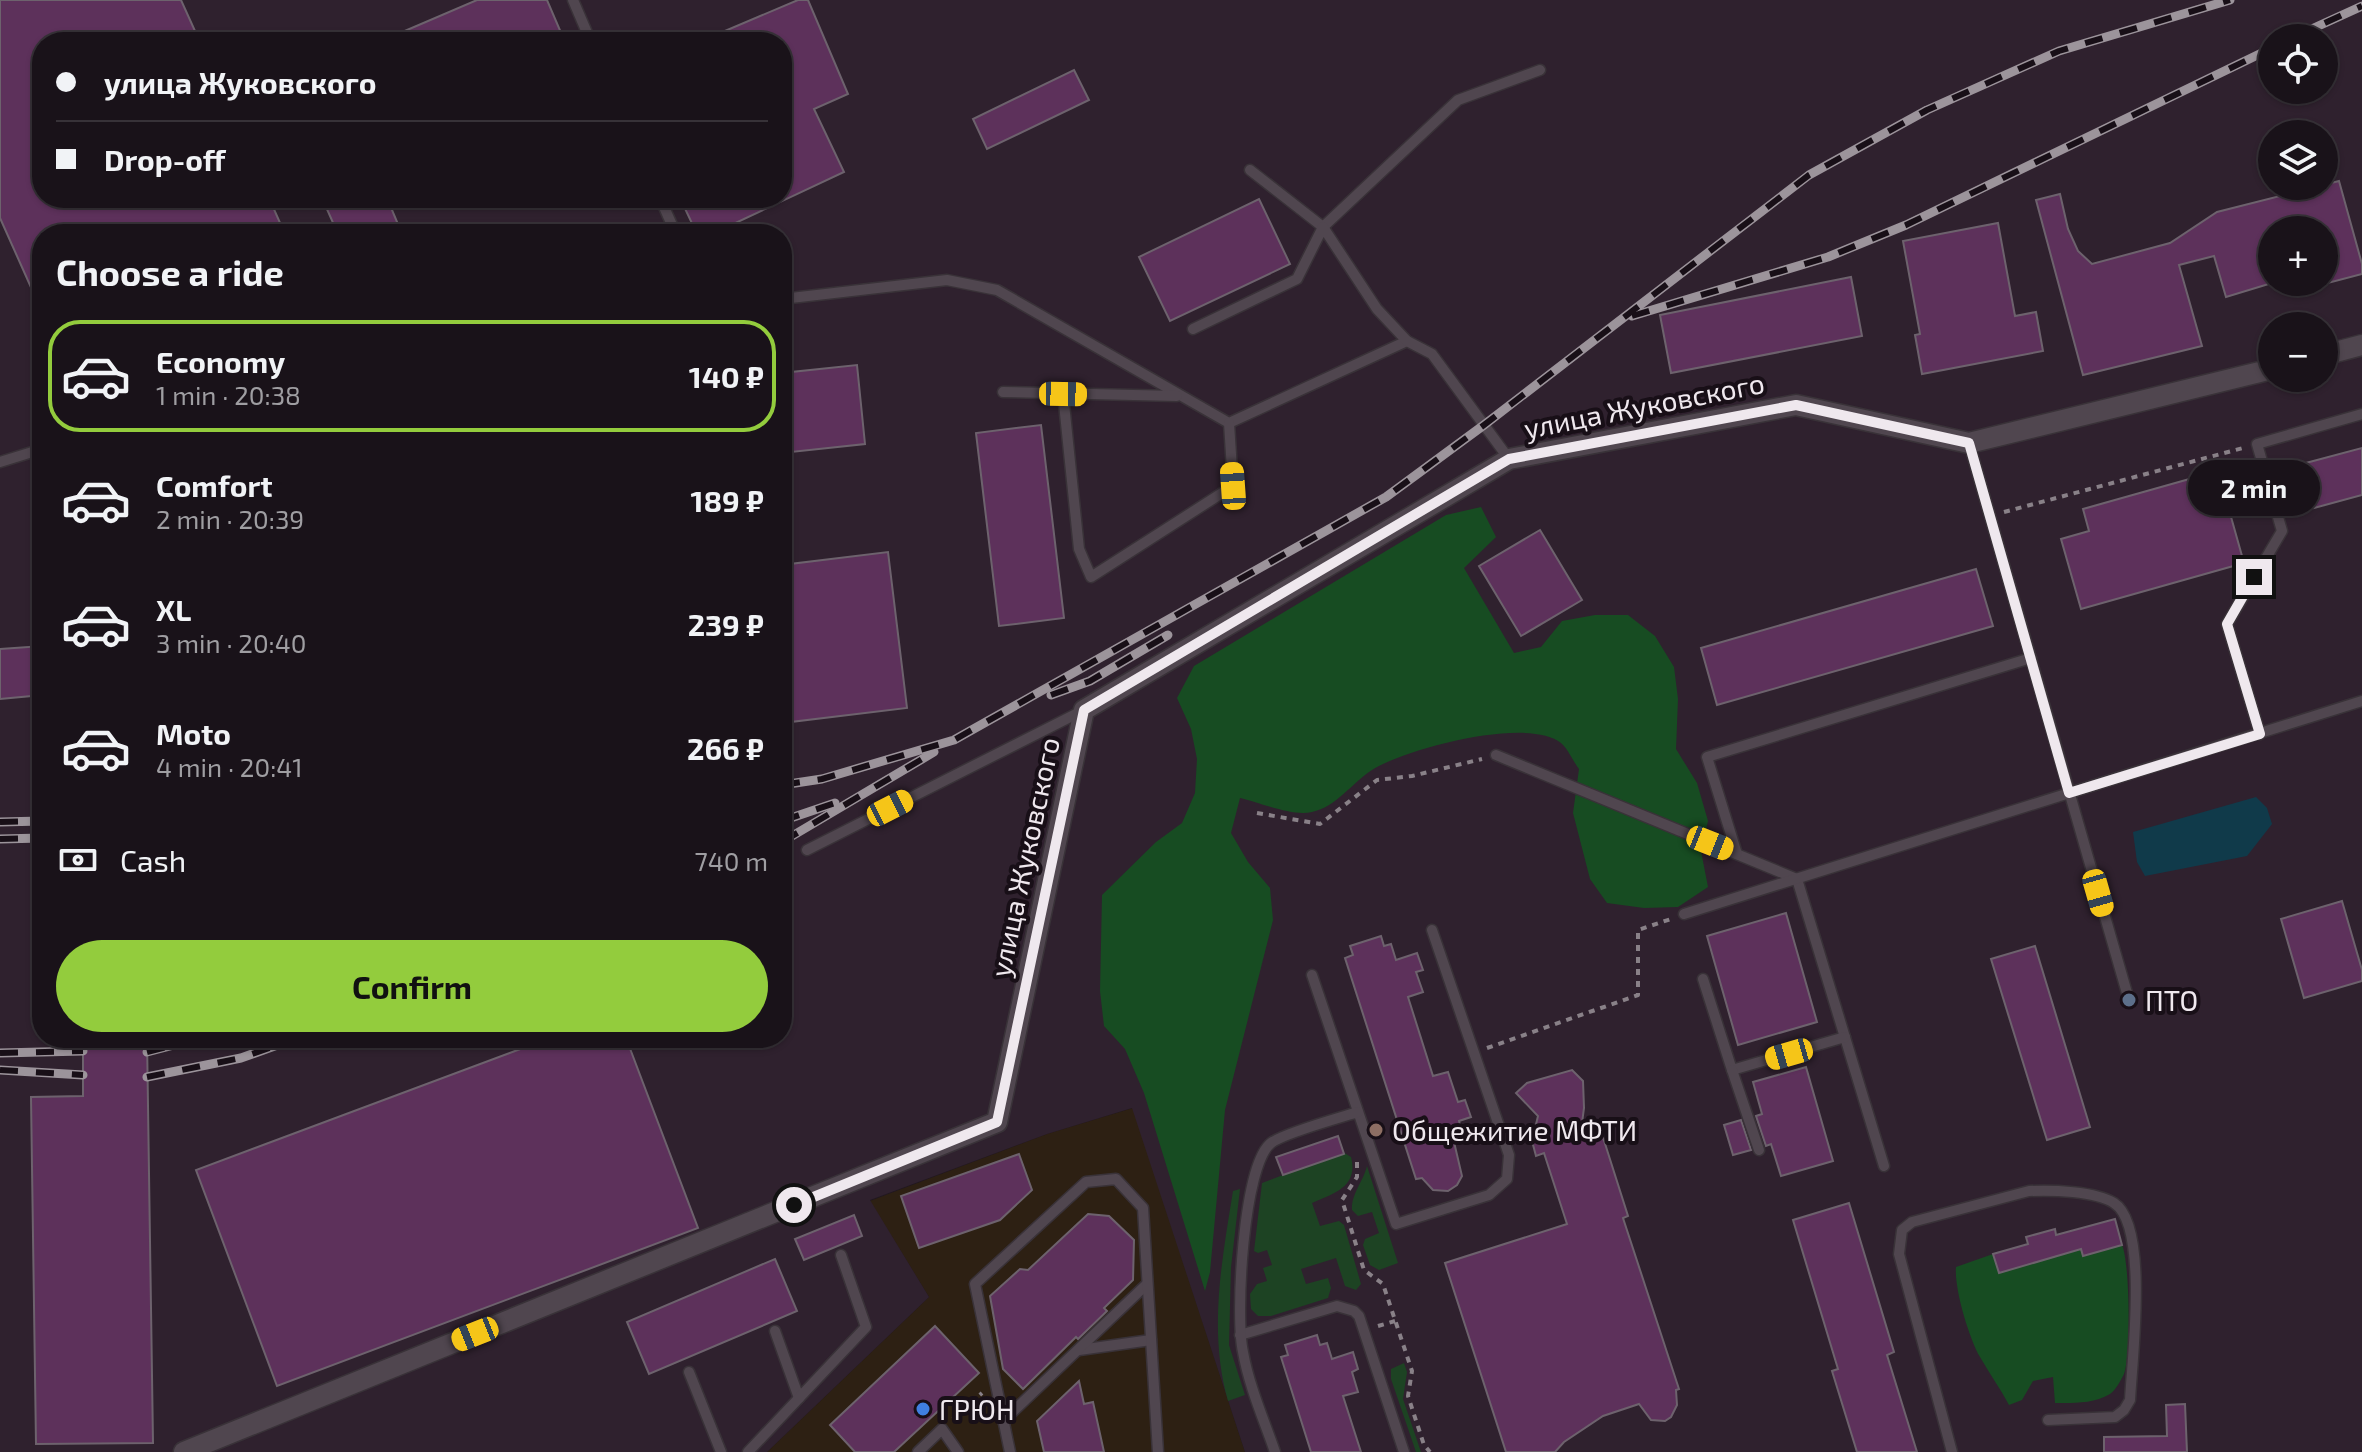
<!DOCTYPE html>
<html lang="en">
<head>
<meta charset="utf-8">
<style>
  :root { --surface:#191219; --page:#221b22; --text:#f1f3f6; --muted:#9f9ea2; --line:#373238; --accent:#93cc3d }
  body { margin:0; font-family:"Exo 2",sans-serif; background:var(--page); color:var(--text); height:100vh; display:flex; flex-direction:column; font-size:30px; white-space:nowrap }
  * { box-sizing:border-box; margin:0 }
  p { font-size:26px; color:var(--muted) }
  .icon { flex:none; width:44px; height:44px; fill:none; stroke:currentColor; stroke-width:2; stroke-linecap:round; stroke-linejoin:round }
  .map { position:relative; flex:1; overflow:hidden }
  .drawer { position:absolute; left:32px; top:224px; width:760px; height:824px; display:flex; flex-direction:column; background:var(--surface); border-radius:32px; box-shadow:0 2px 6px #0004,0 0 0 2px var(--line) }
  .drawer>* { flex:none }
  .guide { position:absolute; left:32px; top:32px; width:760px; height:176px; border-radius:32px; box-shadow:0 2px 6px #0004,0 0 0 2px var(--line); display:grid; align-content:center; height:176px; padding:0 24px; background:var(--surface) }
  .buttons { position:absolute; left:2258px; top:24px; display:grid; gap:16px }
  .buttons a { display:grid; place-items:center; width:80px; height:80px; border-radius:50%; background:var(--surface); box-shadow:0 2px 6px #0004,0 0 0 2px var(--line); font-size:40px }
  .end { position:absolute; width:36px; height:36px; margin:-18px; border:10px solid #efe8ee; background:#111; box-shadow:0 0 0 4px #111 }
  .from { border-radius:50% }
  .bubble { position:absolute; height:56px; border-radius:28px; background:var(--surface); box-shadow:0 2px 6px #0004,0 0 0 2px var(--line); font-size:26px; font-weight:700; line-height:56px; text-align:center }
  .car { position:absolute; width:24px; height:48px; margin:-24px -12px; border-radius:10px; box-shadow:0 0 6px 2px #0007; background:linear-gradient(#f5c518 24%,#345 0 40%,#f5c518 0 76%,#345 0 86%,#f5c518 0) }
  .guide b { display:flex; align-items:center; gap:28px; height:76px; font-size:30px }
  .guide b+b { border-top:2px solid var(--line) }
  .guide i { width:20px; height:20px; background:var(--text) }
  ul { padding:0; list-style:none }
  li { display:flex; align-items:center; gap:24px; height:112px; margin:0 16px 12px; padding:0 8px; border:4px solid transparent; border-radius:32px }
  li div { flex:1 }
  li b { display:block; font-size:30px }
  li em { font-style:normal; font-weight:700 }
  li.selected { border-color:var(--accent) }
  li>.icon { width:72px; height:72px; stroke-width:1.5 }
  h2 { padding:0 24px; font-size:36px; line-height:96px }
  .pay { display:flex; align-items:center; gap:20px; height:88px; padding:0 24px; font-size:30px }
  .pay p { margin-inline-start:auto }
  .action { display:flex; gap:16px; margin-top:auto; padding:16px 24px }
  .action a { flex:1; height:92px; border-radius:48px; background:var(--accent); color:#111; font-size:32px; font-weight:700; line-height:92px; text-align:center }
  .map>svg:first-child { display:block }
</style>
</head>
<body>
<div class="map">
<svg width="2362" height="1452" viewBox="0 0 2362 1452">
  <rect width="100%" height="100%" fill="#211821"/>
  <polygon fill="#2d2013" points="1133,1108 1245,1452 767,1452 929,1297 870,1201 1047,1134"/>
  <path fill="#2f212e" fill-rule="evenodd" d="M0 0H2362V1452H1245L1132 1108 1047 1134 870 1200 929 1297 767 1452H0ZM2272 38H2324V90H2272ZM42 42H782V198H42ZM2272 134H2324V186H2272ZM2272 230H2324V282H2272ZM42 234H782V1038H42ZM2272 326H2324V378H2272Z"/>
  <g fill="#1d4323">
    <path d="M1343 1152 1351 1157C1359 1187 1333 1194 1312 1203L1320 1226 1339 1221 1344 1225 1361 1284 1356 1290 1345 1286 1336 1258 1301 1269 1306 1284 1328 1278 1331 1288 1328 1298 1271 1316H1258L1251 1309 1250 1294 1257 1284 1267 1281 1263 1268 1272 1265 1267 1250 1258 1253 1254 1251 1262 1183Z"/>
    <path d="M1367 1166 1398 1263 1379 1270 1370 1265 1363 1245 1365 1239 1379 1233 1372 1212 1358 1216 1352 1210C1351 1194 1363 1182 1367 1166Z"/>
    <path d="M1240 1189 1231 1267 1229 1345 1245 1395 1228 1401C1208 1331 1222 1260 1233 1191Z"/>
    <polygon points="1404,1363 1407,1372 1403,1399 1421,1452 1416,1452 1391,1379 1391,1369"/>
  </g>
  <g fill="#174c22">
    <path d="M1481 507 1496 537 1464 568 1514 653 1541 647 1562 621 1595 615H1628L1655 636 1674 667 1678 699 1676 749 1697 783 1708 821 1701 851 1708 887 1678 907 1644 908 1607 903 1590 879 1573 813 1579 769C1573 761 1568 749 1561 743 1528 716 1405 749 1372 770 1352 783 1336 807 1312 812 1293 817 1258 802 1240 798L1231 833 1248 862 1270 888 1273 920 1225 1110 1210 1272 1205 1291 1144 1093 1125 1049 1104 1026 1100 991 1102 895 1156 842 1182 823 1195 793 1197 759 1191 729 1177 698 1194 666 1446 515Z"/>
    <path d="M2122 1245C2130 1263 2131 1357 2124 1374 2121 1380 2115 1391 2110 1394 2093 1404 2073 1403 2055 1403L2053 1377 2033 1381 2022 1400 2009 1405C2000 1388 1989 1373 1980 1357 1969 1338 1954 1288 1956 1267L1993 1254 1999 1273 2081 1249 2084 1256Z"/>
  </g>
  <polygon fill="#103a4a" points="2256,797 2267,808 2272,824 2247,856 2145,876 2137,862 2133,832"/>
  <g fill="#5d315b" stroke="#6d626d" stroke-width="2">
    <polygon points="0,0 181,0 200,42 42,42 42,198 269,198 285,234 42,234 42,312 0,218"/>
    <polygon points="477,0 547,0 565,42 379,42"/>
    <polygon points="798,0 808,0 848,94 814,109 844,172 712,234 697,234 680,198 782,198 782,42 699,42"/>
    <polygon points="1074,70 1089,100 987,149 973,119"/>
    <polygon points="2339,181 2362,264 2362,274 2324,284 2324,230 2272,230 2272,283 2226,297 2214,256 2179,265 2202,346 2083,375 2036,200 2060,194 2068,229 2078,251 2092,264 2170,243 2217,212"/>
    <polygon points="322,198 387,198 400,229 389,234 338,234"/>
    <polygon points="1259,199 1290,264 1170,321 1139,257"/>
    <polygon points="1998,223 2015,316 2036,312 2043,351 1922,374 1915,335 1920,334 1903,241"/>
    <polygon points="1851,277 1862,336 1671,373 1660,315"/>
    <polygon points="857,365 865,444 782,453 782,373"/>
    <polygon points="1041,425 1064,618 999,626 976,433"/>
    <polygon points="2362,448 2362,495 2314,508 2302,464"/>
    <polygon points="2200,476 2206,496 2224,492 2244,563 2081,609 2061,539 2089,531 2083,509"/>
    <polygon points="1540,530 1582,600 1521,636 1479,566"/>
    <polygon points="888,552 907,708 782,723 782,565"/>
    <polygon points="1976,569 1993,626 1717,705 1701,648"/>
    <polygon points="42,646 42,695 0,699 0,649"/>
    <polygon points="2342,901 2362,970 2362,981 2304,998 2281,919"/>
    <polygon points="1786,913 1817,1022 1738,1045 1707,936"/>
    <polygon points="1381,936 1384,946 1391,944 1396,960 1417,953 1423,970 1416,972 1423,992 1408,997 1433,1076 1448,1072 1458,1102 1465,1100 1471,1117 1459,1121 1464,1139 1454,1142 1462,1176 1457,1185 1448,1191 1433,1190 1422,1178 1416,1179 1345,958 1353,955 1350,946"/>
    <polygon points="2035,946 2090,1127 2047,1140 1991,959"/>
    <polygon points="83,1038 147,1038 153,1443 36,1444 31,1097 83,1096"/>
    <polygon points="550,1038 626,1038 698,1228 277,1386 196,1170"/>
    <polygon points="1806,1067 1833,1161 1781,1176 1771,1144 1766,1146 1756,1116 1762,1114 1753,1082"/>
    <polygon points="1572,1070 1583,1081 1584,1108 1580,1138 1601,1131 1628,1216 1623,1218 1679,1389 1676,1390 1677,1405 1671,1417 1665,1421 1651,1420 1639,1404 1603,1416 1564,1442 1555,1452 1506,1452 1445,1263 1567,1224 1544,1153 1536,1156 1532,1141 1538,1116 1516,1093 1527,1083"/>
    <polygon points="1741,1120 1751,1150 1733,1155 1724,1125"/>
    <polygon points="1338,1136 1344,1154 1283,1175 1276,1157"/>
    <polygon points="1019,1154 1032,1190 1000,1220 919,1248 901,1196"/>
    <polygon points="1849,1203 1894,1352 1887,1355 1917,1452 1857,1452 1832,1371 1838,1369 1793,1220"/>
    <polygon points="1088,1214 1109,1216 1134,1240 1133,1280 1104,1308 1107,1311 1078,1339 1076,1337 1023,1389 1003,1369 990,1296 1020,1269 1028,1270"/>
    <polygon points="854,1215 862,1236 804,1260 795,1239"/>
    <polygon points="2115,1219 2122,1245 2083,1256 2081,1249 1999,1273 1993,1254 2028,1244 2026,1237 2055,1229 2056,1235"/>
    <polygon points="775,1259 797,1311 649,1374 627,1322"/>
    <polygon points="935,1326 979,1373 894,1452 855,1452 830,1425"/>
    <polygon points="1317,1335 1320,1345 1327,1343 1332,1359 1353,1352 1358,1369 1352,1372 1358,1392 1343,1396 1361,1452 1311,1452 1281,1357 1288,1355 1285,1345"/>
    <polygon points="1079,1381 1084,1404 1093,1402 1104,1452 1044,1452 1037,1421"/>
    <polygon points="2185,1404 2187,1452 2104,1452 2104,1437 2167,1436 2166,1405"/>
  </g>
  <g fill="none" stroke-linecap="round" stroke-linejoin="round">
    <g stroke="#393238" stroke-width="13">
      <g id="lane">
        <polyline points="573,0 591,42"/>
        <polyline points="1250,170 1323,227 1458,100 1540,70"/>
        <polyline points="660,198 676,234"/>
        <polyline points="782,299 947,280 997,290 1229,423 1407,341"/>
        <polyline points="1193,329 1297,279 1323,227 1377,309 1407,341 1432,354 1509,459"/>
        <polyline points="1003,392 1177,396"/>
        <polyline points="1063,394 1079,549 1091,577 1233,486 1229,423"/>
        <polyline points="1969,443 2129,1000"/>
        <polyline points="0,462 42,449"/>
        <polyline points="2260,734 2227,624 2282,531 2257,444 2362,414"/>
        <polyline points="1496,755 1797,879 1884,1166"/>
        <polyline points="807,850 1082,711"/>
        <polyline points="1737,854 1707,757 2031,658"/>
        <polyline points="1684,914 2362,701"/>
        <polyline points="1312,975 1396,1224 1489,1195 1507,1179 1509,1155 1432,930"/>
        <polyline points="1703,979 1732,1070 1845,1037"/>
        <polyline points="1732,1070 1759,1150"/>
        <polyline points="775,1331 799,1398"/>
        <polyline points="1240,1335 1337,1306 1354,1311 1359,1316 1404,1452"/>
        <polyline points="1079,1350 1151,1340"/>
        <polyline points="689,1372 721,1452"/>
        <polyline points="1003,1421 1147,1284"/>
        <polyline points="748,1452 866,1327 841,1255"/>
        <polyline points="918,1452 942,1429 958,1452"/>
        <polyline points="1010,1452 975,1284 1086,1182 1116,1179 1143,1208 1158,1452"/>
        <path d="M1275 1452C1264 1420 1249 1386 1243 1352 1235 1317 1243 1165 1271 1143 1284 1133 1339 1118 1358 1112"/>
        <path d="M1952 1452 1899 1254 1902 1230 1912 1222 2029 1191C2052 1190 2095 1191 2114 1203 2149 1225 2132 1360 2130 1400L2124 1410 2115 1417 2048 1420"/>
      </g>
    </g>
    <g stroke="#393238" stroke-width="23">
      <g id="street">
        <polyline points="2324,355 2362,345"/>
        <polyline points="184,1452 997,1122 1084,710 1509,459 1796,405 1969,443 2272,369"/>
      </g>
    </g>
    <g stroke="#898188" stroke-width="4" stroke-dasharray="6 6" stroke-linecap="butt">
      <polyline points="2004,512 2243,448"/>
      <polyline points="1257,813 1320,824 1377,780 1412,776 1482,759"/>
      <polyline points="1487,1048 1638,995 1638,930 1671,919"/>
      <polyline points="1357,1162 1357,1177 1342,1200 1364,1270 1383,1284 1412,1371 1408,1396 1424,1445 1430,1452"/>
      <polyline points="1378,1326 1395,1321"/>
      <polyline points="953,1419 982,1393"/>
    </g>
    <use href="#lane" stroke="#50464f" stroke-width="10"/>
    <use href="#street" stroke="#50464f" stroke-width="20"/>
    <g stroke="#9c949b" stroke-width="9">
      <g id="rail">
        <polyline points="2292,38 2362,6"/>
        <polyline points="1632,316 1828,257 1906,225 2272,48"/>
        <polyline points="1051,695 1090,681 1168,635"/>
        <polyline points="782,785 822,779 954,740 1386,497 1484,425 1809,175 1927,110 2059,51 2230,0"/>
        <polyline points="782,821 835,803"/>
        <polyline points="0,822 42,821"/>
        <polyline points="0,839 42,838"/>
        <polyline points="782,842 934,752"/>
        <polyline points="147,1052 201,1038"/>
        <polyline points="0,1053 83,1051"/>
        <polyline points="0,1070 83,1075"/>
        <polyline points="147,1077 241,1058 297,1038"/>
      </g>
    </g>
    <use href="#rail" stroke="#180f17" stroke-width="6" stroke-dasharray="18" stroke-linecap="butt"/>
  </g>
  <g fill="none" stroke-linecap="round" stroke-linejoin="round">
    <polyline stroke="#efe8ee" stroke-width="10" points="794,1205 997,1122 1084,710 1509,459 1796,405 1969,443 2069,793 2260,734 2227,624 2254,577"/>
  </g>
  <circle fill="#5c6f8a" stroke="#180f17" stroke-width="3" cx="2129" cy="1000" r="8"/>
  <circle fill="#8d6e63" stroke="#180f17" stroke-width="3" cx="1376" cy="1130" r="8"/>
  <circle fill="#3f7fe0" stroke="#180f17" stroke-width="3" cx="923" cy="1409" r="8"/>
  <g text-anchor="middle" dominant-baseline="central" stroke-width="8" stroke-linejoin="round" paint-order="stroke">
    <g font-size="28" fill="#efe8ee" stroke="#180f17">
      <text transform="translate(1644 405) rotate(-11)">улица Жуковского</text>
      <text transform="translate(1024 857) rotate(-78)">улица Жуковского</text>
    </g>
    <g font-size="28" fill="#efe8ee" stroke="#180f17" text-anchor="start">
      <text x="2145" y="1000">ПТО</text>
      <text x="1392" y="1130">Общежитие МФТИ</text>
      <text x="939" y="1409">ГРЮН</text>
    </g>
  </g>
</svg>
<div class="buttons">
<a><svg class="icon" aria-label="locate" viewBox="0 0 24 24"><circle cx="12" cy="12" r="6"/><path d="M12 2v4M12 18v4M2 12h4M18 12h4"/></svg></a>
<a><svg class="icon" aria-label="layers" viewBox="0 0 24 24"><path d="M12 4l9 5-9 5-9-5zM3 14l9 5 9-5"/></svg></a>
<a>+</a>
<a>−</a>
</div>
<i class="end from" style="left:794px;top:1205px"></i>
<i class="end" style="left:2254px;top:577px"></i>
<div class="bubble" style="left:2188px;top:460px;width:132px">2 min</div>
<i class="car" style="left:1063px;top:394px;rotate:91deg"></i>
<i class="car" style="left:1233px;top:486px;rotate:356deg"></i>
<i class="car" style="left:890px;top:808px;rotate:63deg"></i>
<i class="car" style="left:1710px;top:843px;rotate:112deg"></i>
<i class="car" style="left:2098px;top:893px;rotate:164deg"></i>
<i class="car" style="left:1789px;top:1054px;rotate:254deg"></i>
<i class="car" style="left:475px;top:1334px;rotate:248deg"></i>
<div class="guide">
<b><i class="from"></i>улица Жуковского</b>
<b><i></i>Drop-off</b>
</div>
<section class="drawer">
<h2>Choose a ride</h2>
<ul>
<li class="selected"><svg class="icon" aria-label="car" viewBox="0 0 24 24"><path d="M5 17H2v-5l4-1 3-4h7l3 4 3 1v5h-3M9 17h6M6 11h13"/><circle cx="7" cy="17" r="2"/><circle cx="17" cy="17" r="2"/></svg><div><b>Economy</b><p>1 min · 20:38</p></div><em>140 ₽</em></li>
<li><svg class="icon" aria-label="car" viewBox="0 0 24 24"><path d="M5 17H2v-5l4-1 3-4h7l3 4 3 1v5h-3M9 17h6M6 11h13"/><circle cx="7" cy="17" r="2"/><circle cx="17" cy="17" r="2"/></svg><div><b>Comfort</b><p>2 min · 20:39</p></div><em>189 ₽</em></li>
<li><svg class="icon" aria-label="car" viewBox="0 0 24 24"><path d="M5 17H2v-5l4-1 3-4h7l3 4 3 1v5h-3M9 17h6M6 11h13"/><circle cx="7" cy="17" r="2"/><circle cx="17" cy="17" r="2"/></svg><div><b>XL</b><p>3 min · 20:40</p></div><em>239 ₽</em></li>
<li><svg class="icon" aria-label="car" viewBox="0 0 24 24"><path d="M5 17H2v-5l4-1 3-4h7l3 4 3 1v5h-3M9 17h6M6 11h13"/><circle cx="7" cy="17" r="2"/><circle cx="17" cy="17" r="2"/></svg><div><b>Moto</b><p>4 min · 20:41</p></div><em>266 ₽</em></li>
</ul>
<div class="pay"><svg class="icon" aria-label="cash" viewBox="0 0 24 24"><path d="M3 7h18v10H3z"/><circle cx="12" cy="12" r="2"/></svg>Cash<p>740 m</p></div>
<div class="action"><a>Confirm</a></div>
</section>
</div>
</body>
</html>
